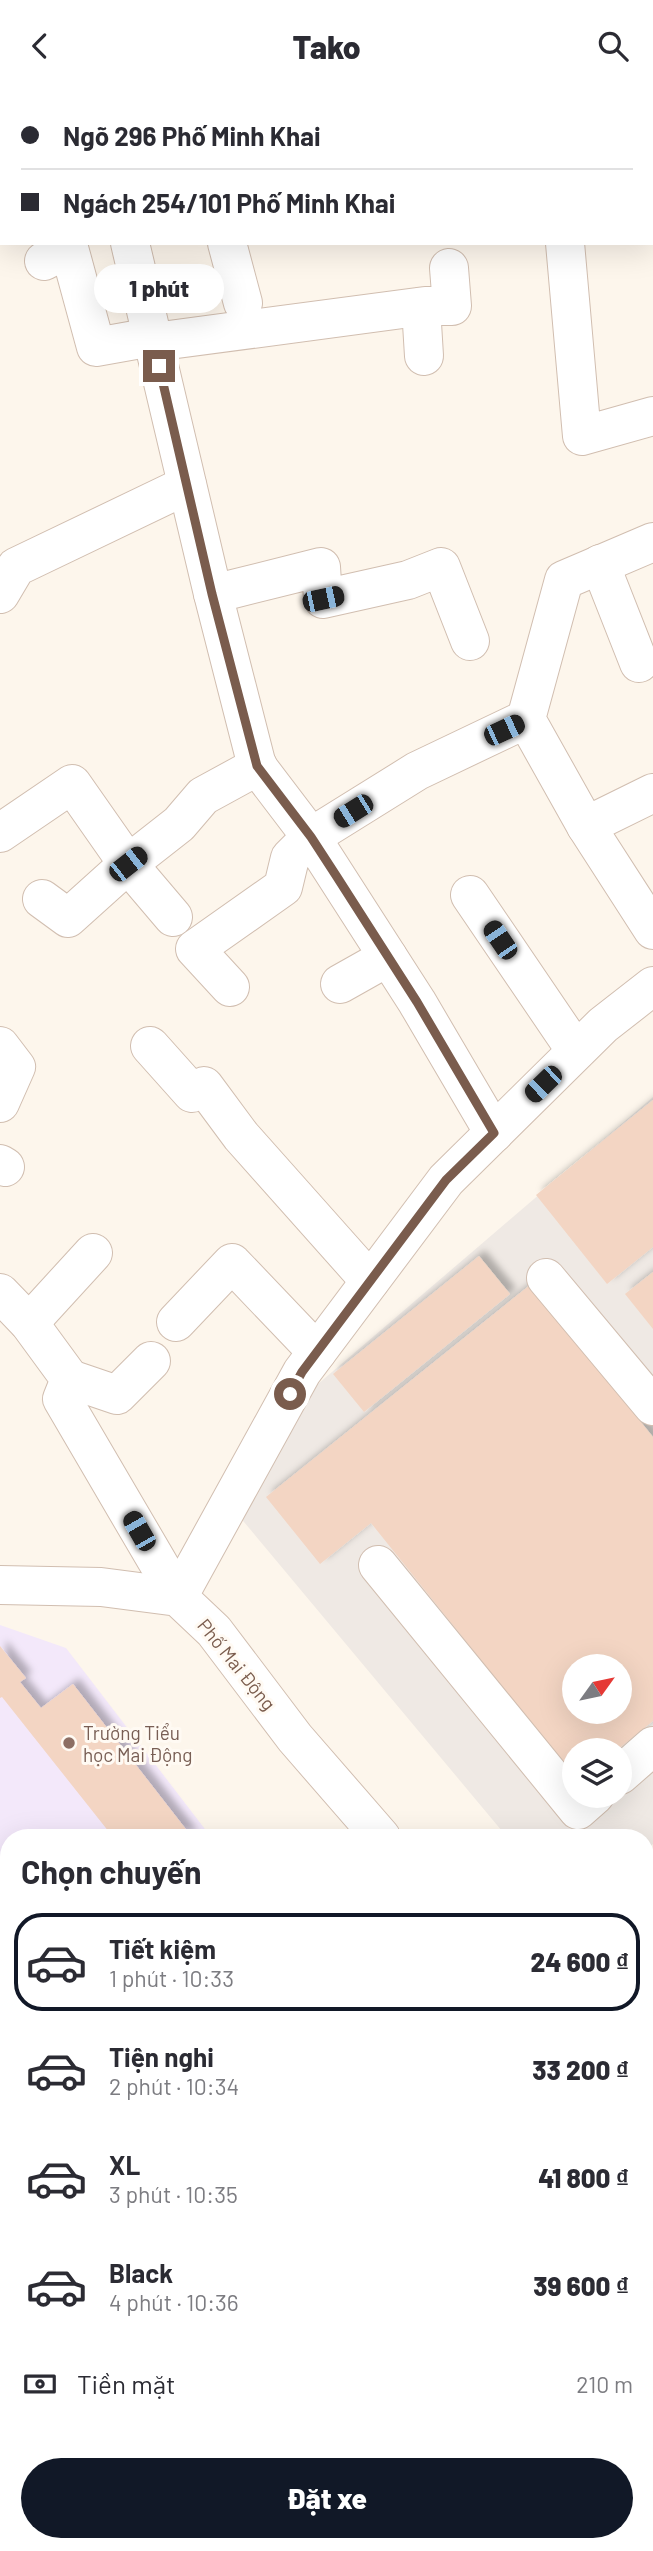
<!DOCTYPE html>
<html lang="vi">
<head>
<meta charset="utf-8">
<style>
  :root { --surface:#fff; --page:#f7f7f7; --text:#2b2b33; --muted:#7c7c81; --line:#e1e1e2; --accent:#111827 }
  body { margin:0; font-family:Barlow,sans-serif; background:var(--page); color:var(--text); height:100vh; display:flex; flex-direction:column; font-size:26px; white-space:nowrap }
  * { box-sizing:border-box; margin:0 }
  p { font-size:23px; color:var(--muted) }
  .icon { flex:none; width:38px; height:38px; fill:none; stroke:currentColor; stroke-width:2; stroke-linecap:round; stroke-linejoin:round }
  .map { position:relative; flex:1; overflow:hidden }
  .panel { position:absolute; left:0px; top:1738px; width:654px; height:723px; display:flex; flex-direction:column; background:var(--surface); border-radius:28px 28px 0 0; box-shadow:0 7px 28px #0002 }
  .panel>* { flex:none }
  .top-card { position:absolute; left:0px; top:0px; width:654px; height:154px; box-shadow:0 7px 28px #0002; display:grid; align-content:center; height:154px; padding:0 21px; background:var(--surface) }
  .needle { width:46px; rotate:57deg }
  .controls { position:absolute; left:562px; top:1563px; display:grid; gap:14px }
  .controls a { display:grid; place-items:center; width:70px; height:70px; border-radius:50%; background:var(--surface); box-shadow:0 7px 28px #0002; font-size:35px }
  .end { position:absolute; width:32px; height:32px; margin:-16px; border:9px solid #7a5c4d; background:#fff; box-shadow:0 0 0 4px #fff }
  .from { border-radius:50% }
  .bubble { position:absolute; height:49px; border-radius:24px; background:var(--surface); box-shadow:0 7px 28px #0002; font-size:23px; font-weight:800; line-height:49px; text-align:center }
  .car { position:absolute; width:21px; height:42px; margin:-21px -10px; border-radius:9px; box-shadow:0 0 5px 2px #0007; background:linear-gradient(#222 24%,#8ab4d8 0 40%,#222 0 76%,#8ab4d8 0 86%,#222 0) }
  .top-card b { display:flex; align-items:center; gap:24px; height:66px; font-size:26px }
  .top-card b+b { border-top:2px solid var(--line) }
  .top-card i { width:18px; height:18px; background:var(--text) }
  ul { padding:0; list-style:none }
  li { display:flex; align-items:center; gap:21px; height:98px; margin:0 14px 10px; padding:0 7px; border:4px solid transparent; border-radius:28px }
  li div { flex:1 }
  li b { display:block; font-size:26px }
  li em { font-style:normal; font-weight:800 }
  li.active { border-color:var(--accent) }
  li>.icon { width:63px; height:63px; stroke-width:1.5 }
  h2 { padding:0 21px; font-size:32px; line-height:84px }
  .pay { display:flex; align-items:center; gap:18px; height:77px; padding:0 21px; font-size:26px }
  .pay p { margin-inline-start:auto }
  .cta { display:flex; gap:14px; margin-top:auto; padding:14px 21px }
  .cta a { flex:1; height:80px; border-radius:42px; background:var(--accent); color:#fff; font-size:28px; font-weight:800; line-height:80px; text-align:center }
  header { display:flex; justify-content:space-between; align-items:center; height:91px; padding:0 21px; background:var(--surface); font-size:32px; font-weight:800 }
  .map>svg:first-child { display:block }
</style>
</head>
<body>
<header><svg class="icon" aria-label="back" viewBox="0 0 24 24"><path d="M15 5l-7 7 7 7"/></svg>Tako<svg class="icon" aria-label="search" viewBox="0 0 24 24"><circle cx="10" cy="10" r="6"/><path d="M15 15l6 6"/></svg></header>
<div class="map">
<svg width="653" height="2460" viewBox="0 0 653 2460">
  <defs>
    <filter id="shadow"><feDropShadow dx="6" dy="-6" stdDeviation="3.5" flood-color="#0004"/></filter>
  </defs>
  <rect width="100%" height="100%" fill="#fdf6ec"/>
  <g fill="#efe9e4" fill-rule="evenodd">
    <path d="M653 1006V1753L646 1759V1746H507L239 1425 311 1299ZM574 1575H620V1620H574ZM574 1659H620V1704H574Z"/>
    <polygon points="646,2411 653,2416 653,2460 571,2460 581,2452 646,2452"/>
  </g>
  <polygon fill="#f3e8fa" points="0,1534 66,1557 211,1746 9,1746 9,1905 0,1893"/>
  <g fill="#bfe3e8" stroke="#a5d3da" stroke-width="2">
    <polygon points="653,1928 653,2064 646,2070 646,1934"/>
    <polygon points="9,2447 9,2452 174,2452 164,2460 0,2460 0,2454"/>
  </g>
  <polygon fill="#fdf6ec" points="646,1988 653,1997 653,2069 646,2074"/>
  <g fill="#f3d5c3" fill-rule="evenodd" filter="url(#shadow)">
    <polygon points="653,1009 653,1156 607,1193 536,1104"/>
    <polygon points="479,1165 510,1203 364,1321 333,1283"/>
    <polygon points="653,1181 653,1238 625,1203"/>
    <path d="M530 1194 653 1346V1630L617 1659H574V1685L371 1432 320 1473 266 1406ZM574 1575H620V1620H574Z"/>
    <polygon points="0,1555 26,1587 20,1591 41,1617 73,1593 192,1746 113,1746 2,1606 0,1607"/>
  </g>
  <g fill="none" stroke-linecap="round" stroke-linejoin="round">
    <g stroke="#d1beb0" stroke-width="40">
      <g id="minor">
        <polyline points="94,0 95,2"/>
        <polyline points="364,0 364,2"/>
        <polyline points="567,0 568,2"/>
        <polyline points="413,2 420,0"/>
        <polyline points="130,152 213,503 257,675 311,746 417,911 494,1042"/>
        <polyline points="227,152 243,212"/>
        <polyline points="565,152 582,345 653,325"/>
        <polyline points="44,170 69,157 96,256 152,246"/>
        <polyline points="421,216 424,265"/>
        <polyline points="154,251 425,215 452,215 449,177"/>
        <polyline points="653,451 564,489 526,628 586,735 653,839"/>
        <polyline points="600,473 639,572"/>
        <polyline points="0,503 16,476 187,394"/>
        <polyline points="213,503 321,476 323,508 408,489 441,476 470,550"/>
        <polyline points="586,735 653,702"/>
        <polyline points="0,742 72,693 128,773 173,826"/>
        <polyline points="470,804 576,960"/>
        <polyline points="42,808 68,827 128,773 179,733 203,705 258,675"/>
        <polyline points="340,893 388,866"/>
        <polyline points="230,896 195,858 283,796 290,767 311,746 417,680 526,628"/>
        <polyline points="0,955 16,976 0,1012"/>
        <polyline points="150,955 192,1002 204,995 241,1045 370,1190"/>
        <polyline points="0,1073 5,1076"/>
        <polyline points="546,1187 653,1315"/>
        <polyline points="0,1202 29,1232 70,1288 62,1308 178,1506"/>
        <polyline points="176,1231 232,1172 317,1261"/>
        <polyline points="29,1232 93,1162"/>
        <polyline points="70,1288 117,1304 151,1270"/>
        <polyline points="378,1474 578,1719 595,1704"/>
        <polyline points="0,1494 101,1496 178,1506 214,1540 295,1647 381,1746"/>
        <polyline points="178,1506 302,1281 446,1089 603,934 653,895"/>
        <polyline points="620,1684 653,1655"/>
        <polyline points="0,2119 9,2130"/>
        <polyline points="0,2363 9,2355"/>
        <polyline points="396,2452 402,2460"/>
        <polyline points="643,2460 653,2452"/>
      </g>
    </g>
    <g stroke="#dad1cd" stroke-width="40">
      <g id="major">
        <polyline points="646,1821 653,1815"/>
        <polyline points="646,2089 653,2098"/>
        <polyline points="646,2187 653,2181"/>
        <polyline points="296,2460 307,2452"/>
      </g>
    </g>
    <use href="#minor" stroke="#fff" stroke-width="38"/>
    <use href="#major" stroke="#fbd9a5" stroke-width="38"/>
  </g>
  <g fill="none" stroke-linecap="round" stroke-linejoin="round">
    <polyline stroke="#7a5c4d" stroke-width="9" points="159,275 212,503 257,675 311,746 337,786 417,911 494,1042 446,1089 302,1281 290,1303"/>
  </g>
  <circle fill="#8d6e63" stroke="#fffaf3" stroke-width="2.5" cx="69" cy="1652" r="7"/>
  <g text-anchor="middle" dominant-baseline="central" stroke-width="6" stroke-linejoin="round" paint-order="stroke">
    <g font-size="19" fill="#7a5c4d" stroke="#fffaf3">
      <text transform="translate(237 1573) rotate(51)">Phố Mai Động</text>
    </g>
    <g font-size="19" fill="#785e54" stroke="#fffaf3" text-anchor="start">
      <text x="83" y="1641">Trường Tiểu<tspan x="83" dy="22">học Mai Động</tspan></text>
    </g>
  </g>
</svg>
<div class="controls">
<a><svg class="needle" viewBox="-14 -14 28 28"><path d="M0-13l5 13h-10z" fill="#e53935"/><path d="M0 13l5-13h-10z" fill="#7c7c81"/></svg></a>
<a><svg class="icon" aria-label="layers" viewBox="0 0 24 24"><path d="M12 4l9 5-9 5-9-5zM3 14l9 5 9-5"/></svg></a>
</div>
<i class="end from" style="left:290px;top:1303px"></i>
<i class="end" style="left:159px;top:275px"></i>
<div class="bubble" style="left:94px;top:173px;width:130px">1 phút</div>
<i class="car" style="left:323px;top:508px;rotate:78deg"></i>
<i class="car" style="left:504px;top:639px;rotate:65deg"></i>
<i class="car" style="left:353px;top:720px;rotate:238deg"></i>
<i class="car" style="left:128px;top:773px;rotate:52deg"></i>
<i class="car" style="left:500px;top:849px;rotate:326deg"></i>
<i class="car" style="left:543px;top:993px;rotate:226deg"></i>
<i class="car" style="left:139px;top:1440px;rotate:330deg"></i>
<div class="top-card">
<b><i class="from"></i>Ngõ 296 Phố Minh Khai</b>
<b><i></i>Ngách 254/101 Phố Minh Khai</b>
</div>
<section class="panel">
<h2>Chọn chuyến</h2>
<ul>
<li class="active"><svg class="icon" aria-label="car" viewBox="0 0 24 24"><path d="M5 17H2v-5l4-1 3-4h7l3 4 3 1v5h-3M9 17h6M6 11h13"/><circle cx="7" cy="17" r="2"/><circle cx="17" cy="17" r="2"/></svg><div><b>Tiết kiệm</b><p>1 phút · 10:33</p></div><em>24 600 ₫</em></li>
<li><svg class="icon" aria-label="car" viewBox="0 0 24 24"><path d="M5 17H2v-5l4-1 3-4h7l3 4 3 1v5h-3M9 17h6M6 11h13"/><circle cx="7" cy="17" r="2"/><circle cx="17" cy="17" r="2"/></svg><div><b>Tiện nghi</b><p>2 phút · 10:34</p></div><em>33 200 ₫</em></li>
<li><svg class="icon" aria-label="car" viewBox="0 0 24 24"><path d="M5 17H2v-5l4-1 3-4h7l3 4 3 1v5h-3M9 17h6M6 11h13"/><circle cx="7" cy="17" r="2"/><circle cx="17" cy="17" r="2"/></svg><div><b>XL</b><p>3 phút · 10:35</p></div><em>41 800 ₫</em></li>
<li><svg class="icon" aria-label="car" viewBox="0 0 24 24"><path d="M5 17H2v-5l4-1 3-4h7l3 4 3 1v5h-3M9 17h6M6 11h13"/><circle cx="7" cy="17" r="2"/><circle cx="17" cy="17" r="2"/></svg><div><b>Black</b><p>4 phút · 10:36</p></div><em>39 600 ₫</em></li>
</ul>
<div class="pay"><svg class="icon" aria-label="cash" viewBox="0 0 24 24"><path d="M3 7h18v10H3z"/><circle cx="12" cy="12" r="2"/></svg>Tiền mặt<p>210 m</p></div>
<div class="cta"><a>Đặt xe</a></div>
</section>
</div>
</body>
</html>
